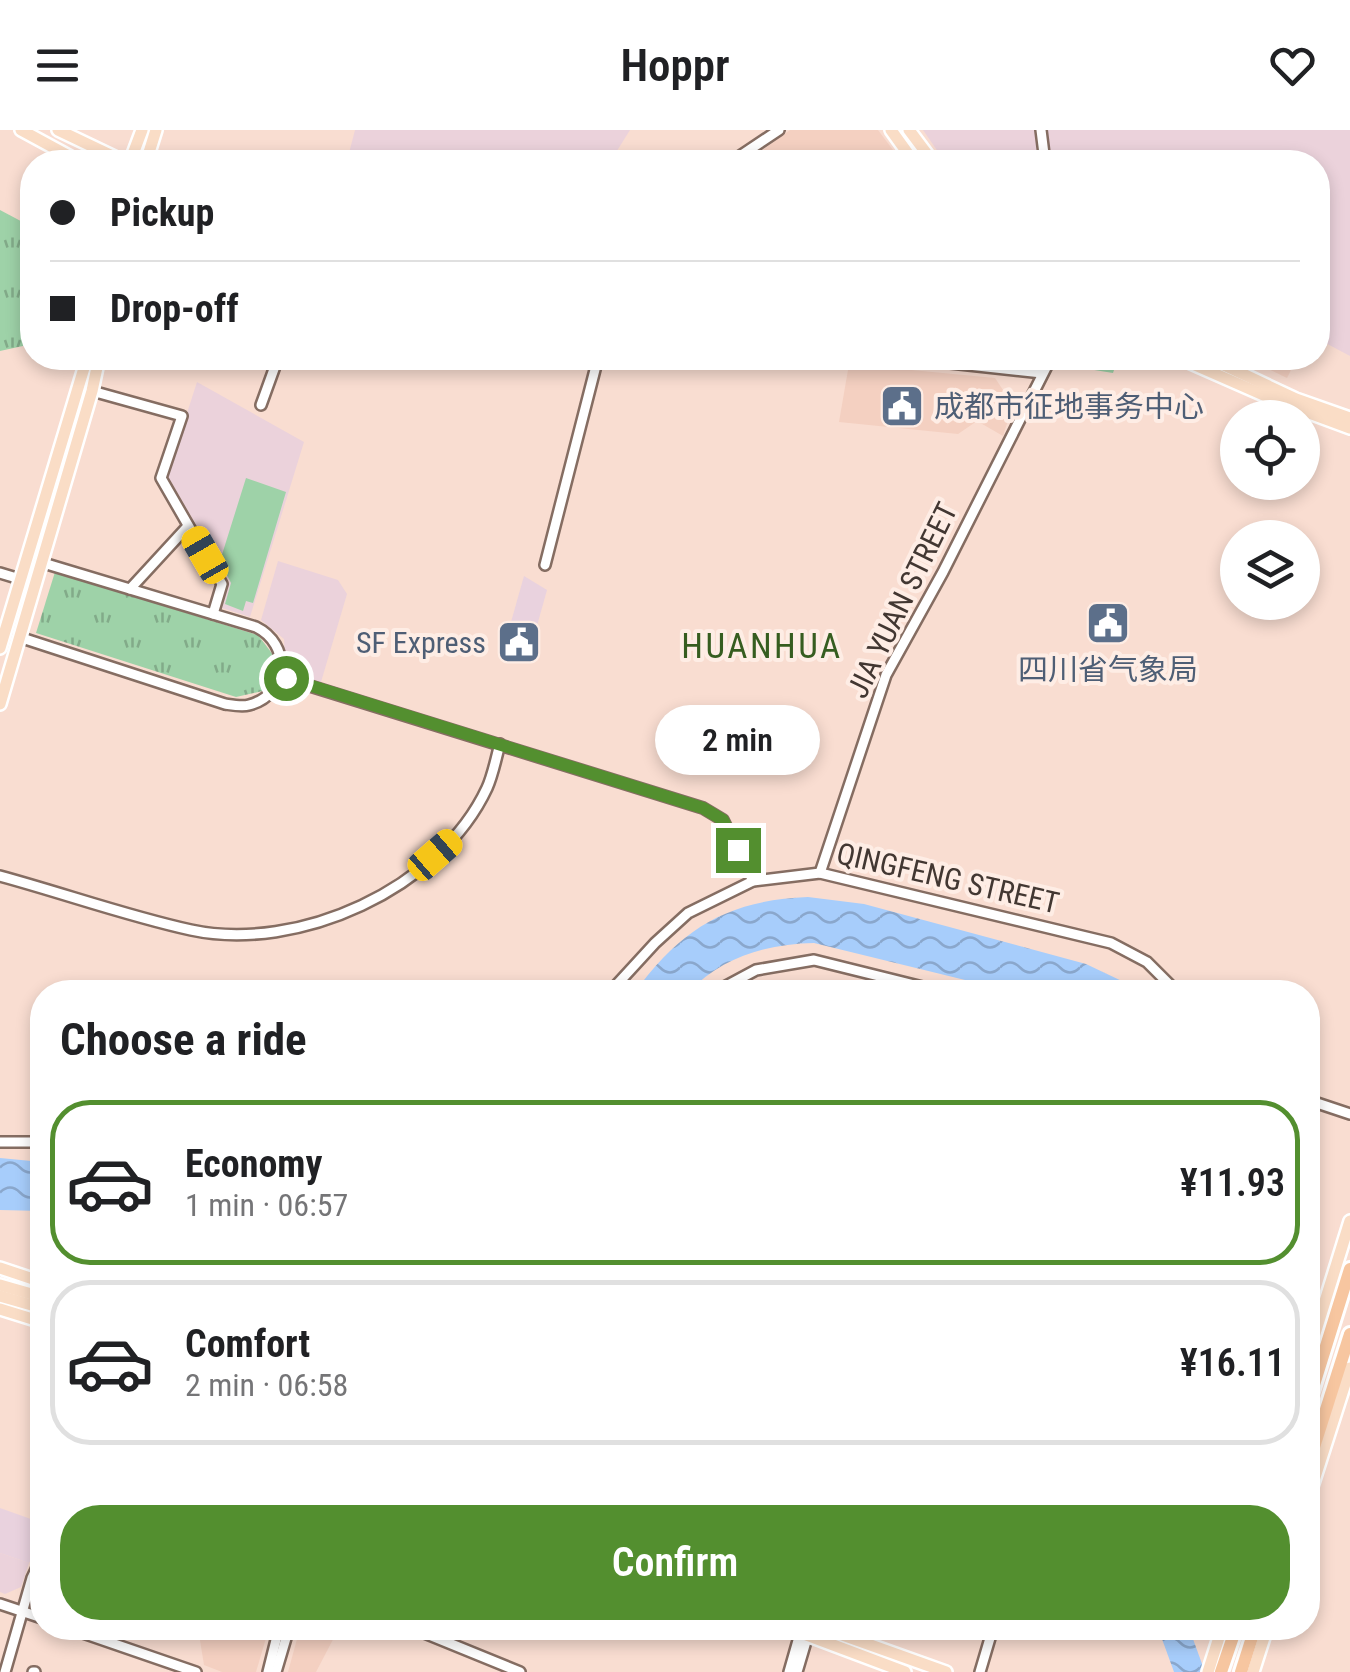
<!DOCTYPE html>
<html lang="en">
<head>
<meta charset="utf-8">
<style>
  :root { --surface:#fff; --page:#f2f2f2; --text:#202124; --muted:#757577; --line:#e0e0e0; --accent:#538f2f }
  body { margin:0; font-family:"Roboto Condensed","Noto Sans SC",sans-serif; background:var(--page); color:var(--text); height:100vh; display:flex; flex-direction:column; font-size:38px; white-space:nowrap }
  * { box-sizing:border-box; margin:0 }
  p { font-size:32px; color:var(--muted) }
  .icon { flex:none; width:55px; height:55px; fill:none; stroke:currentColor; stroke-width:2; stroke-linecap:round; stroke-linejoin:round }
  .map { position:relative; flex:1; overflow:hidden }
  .panel { position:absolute; left:30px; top:850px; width:1290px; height:660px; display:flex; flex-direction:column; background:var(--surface); border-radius:40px; box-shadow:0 5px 15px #0003 }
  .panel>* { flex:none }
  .guide { position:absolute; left:20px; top:20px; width:1310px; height:220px; border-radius:40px; box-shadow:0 5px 15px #0003; display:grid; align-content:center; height:220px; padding:0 30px; background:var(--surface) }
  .tools { position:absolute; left:1220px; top:270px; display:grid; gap:20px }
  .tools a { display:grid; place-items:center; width:100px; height:100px; border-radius:50%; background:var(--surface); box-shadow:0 5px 15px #0003; font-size:50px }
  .end { position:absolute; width:45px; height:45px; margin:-22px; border:12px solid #538f2f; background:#fff; box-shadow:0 0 0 5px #fff }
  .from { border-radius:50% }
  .bubble { position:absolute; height:70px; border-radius:35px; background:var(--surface); box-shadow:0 5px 15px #0003; font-size:32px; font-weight:600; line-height:70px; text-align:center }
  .car { position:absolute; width:30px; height:60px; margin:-30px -15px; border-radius:12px; box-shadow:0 0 8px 2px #0007; background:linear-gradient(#f5c518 24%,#345 0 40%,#f5c518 0 76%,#345 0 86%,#f5c518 0) }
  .guide b { display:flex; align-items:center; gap:35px; height:95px; font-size:38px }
  .guide b+b { border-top:2px solid var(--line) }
  .guide i { width:25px; height:25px; background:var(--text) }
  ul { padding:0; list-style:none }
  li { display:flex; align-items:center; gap:30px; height:165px; margin:0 20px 15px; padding:0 10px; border:5px solid var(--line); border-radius:40px }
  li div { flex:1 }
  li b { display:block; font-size:38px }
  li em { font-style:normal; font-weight:600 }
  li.selected { border-color:var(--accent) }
  li>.icon { width:90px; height:90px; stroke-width:1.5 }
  h2 { padding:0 30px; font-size:45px; line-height:120px }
  .cta { display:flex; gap:20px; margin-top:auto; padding:20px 30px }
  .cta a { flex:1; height:115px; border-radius:40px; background:var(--accent); color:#fff; font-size:40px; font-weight:600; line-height:115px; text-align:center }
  header { display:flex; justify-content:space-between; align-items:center; height:130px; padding:0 30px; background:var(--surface); font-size:45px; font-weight:600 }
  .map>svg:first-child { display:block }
</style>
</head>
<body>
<header><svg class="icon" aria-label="menu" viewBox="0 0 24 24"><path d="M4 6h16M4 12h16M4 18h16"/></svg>Hoppr<svg class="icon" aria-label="heart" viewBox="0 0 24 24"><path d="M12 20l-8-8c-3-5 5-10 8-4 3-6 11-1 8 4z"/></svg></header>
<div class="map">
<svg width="1350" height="1542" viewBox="0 0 1350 1542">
  <defs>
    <pattern id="park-tufts" width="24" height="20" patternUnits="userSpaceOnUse" patternTransform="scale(2.5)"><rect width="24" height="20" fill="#9ed2a8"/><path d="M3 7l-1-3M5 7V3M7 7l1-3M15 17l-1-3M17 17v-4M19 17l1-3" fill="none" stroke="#82ab89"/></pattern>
    <pattern id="water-waves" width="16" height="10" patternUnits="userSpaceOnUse" patternTransform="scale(2.5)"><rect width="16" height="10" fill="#a7cdfb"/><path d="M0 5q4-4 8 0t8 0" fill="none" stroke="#8aa7cc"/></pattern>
  </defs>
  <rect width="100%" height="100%" fill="#f9ddd1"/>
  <g fill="#f4d0c1">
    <polygon points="790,0 878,0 902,32 755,32 761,21"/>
    <polygon points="1246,228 1297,228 1287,248"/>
    <polygon points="849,234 995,248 1013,275 1003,306 977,291 958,304 839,292"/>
    <polygon points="198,1498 269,1498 256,1542 222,1542 204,1535"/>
    <polygon points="300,1498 339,1498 316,1542 288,1542"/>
  </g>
  <g fill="#e9d2de">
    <polygon points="524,446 547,460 533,510 509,499"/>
    <polygon points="0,1378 42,1393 42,1411 29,1433 0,1423"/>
  </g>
  <g fill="#ebd2db">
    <polygon points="355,0 630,0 610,32 377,32 349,23"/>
    <polygon points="923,0 1350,0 1350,226 1318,209 1318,32 945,32"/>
    <polygon points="197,252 304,312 250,487 222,478 229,451 167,345"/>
    <polygon points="278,431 338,450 347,464 321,552 286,542 284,509 261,490"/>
    <polygon points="0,1423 29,1433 21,1457 5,1464 0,1462"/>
  </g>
  <polygon fill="#9ed2a8" points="246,348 286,362 253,473 246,471 243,481 225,474 231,453 220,431"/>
  <g fill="url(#park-tufts)">
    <polygon points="0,80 32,97 32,214 0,221"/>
    <polygon points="1060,228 1118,228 1113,243 1057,234"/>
    <polygon points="55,442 258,505 274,526 274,549 263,561 236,567 36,503"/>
  </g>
  <g fill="url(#water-waves)">
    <path d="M808 767 864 774 1086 834 1145 862H1014L814 813C767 814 722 827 689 862H635C681 798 729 770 808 767Z"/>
    <polygon points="0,1028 42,1032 42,1081 0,1080"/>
    <polygon points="1158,1498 1189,1498 1205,1542 1174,1542"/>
  </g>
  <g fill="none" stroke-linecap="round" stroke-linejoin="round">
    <g stroke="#856d62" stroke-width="14">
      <g id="minor">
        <polyline points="1041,0 1045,32"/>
        <polyline points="731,32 779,0"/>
        <polyline points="904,228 1042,243"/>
        <polyline points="92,261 182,286 161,348 222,454 213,484"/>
        <polyline points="261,275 278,228"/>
        <polyline points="545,435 598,228"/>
        <polyline points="0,443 20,449"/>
        <polyline points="130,459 188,396"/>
        <path d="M19 507 225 574C232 575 242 577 249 575 290 564 291 514 256 497L40 432"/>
        <polyline points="281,547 703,678 723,690 753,751"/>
        <polyline points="820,743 886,545 943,442 1051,228"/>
        <path d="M0 746C63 763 127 786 191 800 298 823 440 759 487 658 493 645 496 628 500 614"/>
        <polyline points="610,862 655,813 688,783 753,751 820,743 1111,813 1147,832 1177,862"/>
        <polyline points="715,862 756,840 814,830 943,862"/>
        <polyline points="1308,970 1350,984"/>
        <polyline points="0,1012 42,1012"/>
        <polyline points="0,1474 42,1488"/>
        <polyline points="68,1498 196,1542"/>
        <polyline points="412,1498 520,1542"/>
        <polyline points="5,1542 32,1448 42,1427"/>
        <polyline points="33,1542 35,1542"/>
        <polyline points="268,1542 279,1498"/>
        <polyline points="276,1542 289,1498"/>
        <polyline points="789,1542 801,1500"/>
        <polyline points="797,1542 810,1498"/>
        <polyline points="980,1542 993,1498"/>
      </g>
    </g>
    <g stroke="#fff" stroke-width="16">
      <g id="major">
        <polyline points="21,0 80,32"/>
        <polyline points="58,0 125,32"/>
        <polyline points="891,0 914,32"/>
        <polyline points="909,0 933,32"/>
        <polyline points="130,32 142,0"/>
        <polyline points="146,32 156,0"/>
        <polyline points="1179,228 1277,271 1350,298"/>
        <polyline points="1209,228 1296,269 1350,288"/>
        <polyline points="0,518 87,228"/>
        <polyline points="0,574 92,261 99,228"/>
        <polyline points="0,1138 42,1152"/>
        <polyline points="0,1155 42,1167"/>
        <polyline points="0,1166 42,1178"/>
        <polyline points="0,1179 42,1192"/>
        <polyline points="1308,1226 1350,1091"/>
        <polyline points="1308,1369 1350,1238"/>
        <polyline points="788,1498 905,1542"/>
        <polyline points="823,1498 946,1542"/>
        <polyline points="1208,1542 1222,1498"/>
        <polyline points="1253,1542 1267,1498"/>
      </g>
    </g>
    <g stroke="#fff" stroke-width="18">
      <g id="highway">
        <polyline points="1308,1274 1350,1139"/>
        <polyline points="1308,1336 1350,1204"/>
        <polyline points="1221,1542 1236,1498"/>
        <polyline points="1241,1542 1255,1498"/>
      </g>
    </g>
    <use href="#minor" stroke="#fff" stroke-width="9"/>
    <use href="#major" stroke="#faddc6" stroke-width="11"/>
    <use href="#highway" stroke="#f7c6a0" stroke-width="12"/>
  </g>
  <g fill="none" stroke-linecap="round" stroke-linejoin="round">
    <polyline stroke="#538f2f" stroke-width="12" points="286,548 703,678 723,690 738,720"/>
  </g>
  <defs>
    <g id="civic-square" transform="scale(2.25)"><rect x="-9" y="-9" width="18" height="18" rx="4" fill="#5c6f8a" stroke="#feede5"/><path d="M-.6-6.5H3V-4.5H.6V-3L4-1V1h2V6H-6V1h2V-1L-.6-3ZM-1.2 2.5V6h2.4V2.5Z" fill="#fff"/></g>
  </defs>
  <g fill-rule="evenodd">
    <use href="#civic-square" x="902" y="276"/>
    <use href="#civic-square" x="1108" y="493"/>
    <use href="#civic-square" x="519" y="512"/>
  </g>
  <g text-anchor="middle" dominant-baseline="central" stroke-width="8" stroke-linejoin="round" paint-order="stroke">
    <g font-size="30" fill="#4e5e75" stroke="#feede5" text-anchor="start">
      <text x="934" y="276">成都市征地事务中心</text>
      <text x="486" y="512" text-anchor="end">SF Express</text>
      <text x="1108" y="539" text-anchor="middle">四川省气象局</text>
    </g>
    <g font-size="30" fill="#423732" stroke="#feede5">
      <text transform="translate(902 470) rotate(-64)">JIA YUAN STREET</text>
      <text transform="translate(948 748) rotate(13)">QINGFENG STREET</text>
    </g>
    <g font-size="35" letter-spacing="2.5" fill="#365d20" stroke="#feede5">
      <text x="762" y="516">HUANHUA</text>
    </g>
  </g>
</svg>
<div class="tools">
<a><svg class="icon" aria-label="locate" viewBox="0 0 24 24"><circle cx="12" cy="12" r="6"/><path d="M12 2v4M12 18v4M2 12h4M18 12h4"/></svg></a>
<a><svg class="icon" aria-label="layers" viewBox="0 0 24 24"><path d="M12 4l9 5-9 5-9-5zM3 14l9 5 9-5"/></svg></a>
</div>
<i class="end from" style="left:286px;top:548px"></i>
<i class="end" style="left:738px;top:720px"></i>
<div class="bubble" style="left:655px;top:575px;width:165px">2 min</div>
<i class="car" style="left:205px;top:425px;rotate:330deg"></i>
<i class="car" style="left:435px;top:725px;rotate:49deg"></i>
<div class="guide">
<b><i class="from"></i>Pickup</b>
<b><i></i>Drop-off</b>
</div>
<section class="panel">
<h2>Choose a ride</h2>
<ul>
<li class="selected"><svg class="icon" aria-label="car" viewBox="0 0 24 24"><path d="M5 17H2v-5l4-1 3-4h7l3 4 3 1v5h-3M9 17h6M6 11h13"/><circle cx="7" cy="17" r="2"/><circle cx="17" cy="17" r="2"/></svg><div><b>Economy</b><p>1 min · 06:57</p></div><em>¥11.93</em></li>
<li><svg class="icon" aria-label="car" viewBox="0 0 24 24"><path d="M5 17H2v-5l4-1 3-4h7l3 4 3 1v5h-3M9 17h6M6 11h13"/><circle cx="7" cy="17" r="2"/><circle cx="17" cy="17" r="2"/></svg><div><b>Comfort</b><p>2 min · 06:58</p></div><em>¥16.11</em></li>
</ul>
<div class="cta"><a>Confirm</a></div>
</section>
</div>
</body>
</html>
